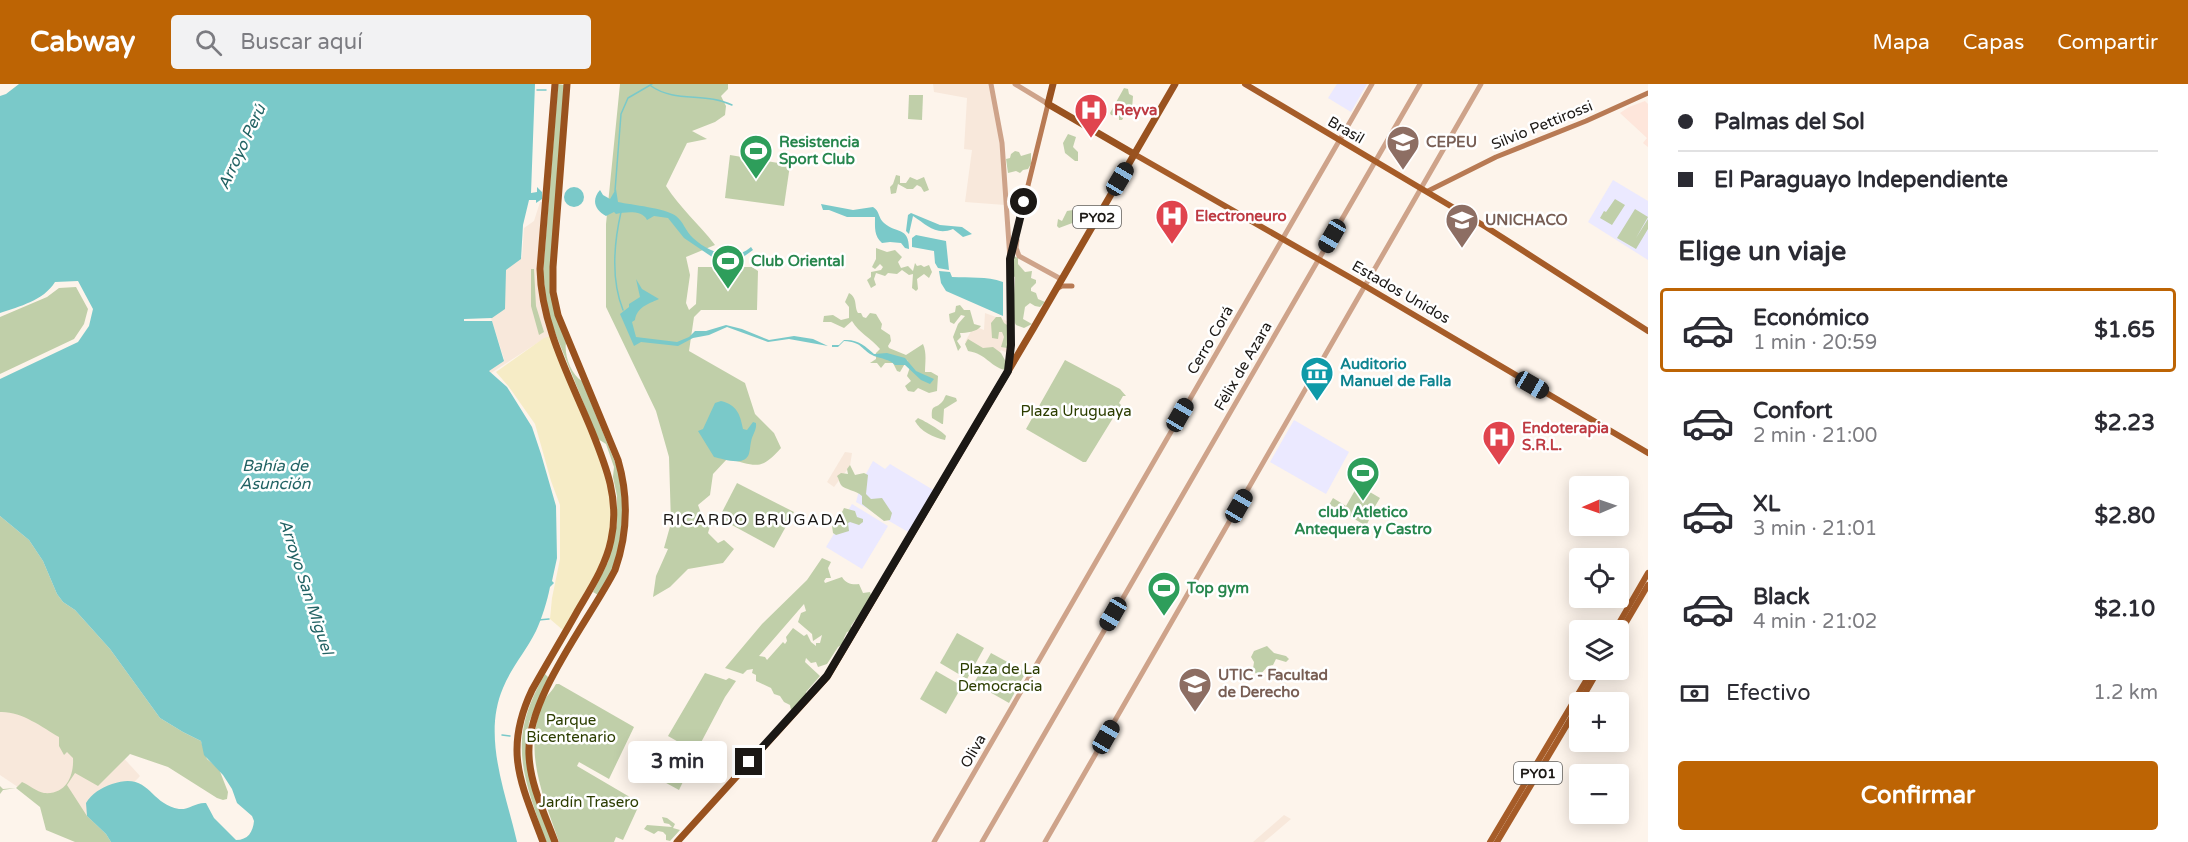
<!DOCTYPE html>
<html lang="es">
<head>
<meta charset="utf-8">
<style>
  :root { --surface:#fff; --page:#f2f2f3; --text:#2b2b33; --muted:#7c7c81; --line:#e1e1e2; --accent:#bd6404 }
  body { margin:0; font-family:"Varela Round",sans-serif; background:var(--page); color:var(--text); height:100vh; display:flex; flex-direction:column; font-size:22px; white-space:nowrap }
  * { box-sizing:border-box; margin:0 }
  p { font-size:20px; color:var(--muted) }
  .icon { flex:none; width:33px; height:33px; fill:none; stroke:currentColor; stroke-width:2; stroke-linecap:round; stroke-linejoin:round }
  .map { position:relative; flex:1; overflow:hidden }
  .drawer { display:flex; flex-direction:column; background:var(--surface); width:540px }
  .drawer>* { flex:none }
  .top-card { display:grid; align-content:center; height:132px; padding:0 30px; background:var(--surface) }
  .needle { width:39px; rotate:268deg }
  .controls { position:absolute; left:1569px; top:392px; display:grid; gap:12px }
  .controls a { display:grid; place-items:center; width:60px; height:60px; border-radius:6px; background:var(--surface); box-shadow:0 3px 15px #0003; font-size:30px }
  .end { position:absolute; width:27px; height:27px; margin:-14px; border:8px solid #1b1815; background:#fff; box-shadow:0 0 0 3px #fff }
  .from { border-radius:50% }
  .bubble { position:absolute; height:42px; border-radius:6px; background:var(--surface); box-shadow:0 3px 15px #0003; font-size:20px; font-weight:800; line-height:42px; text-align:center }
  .car { position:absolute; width:18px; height:36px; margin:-18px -9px; border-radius:8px; box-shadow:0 0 4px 2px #0007; background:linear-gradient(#222 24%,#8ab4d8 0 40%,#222 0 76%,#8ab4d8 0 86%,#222 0) }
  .top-card b { display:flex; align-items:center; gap:21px; height:57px; font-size:22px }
  .top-card b+b { border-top:2px solid var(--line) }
  .top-card i { width:15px; height:15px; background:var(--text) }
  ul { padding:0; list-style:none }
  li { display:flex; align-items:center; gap:18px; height:84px; margin:0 12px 9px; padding:0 18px; border:3px solid transparent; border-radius:6px }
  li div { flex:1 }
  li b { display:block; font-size:22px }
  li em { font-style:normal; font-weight:800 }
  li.current { border-color:var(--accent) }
  li>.icon { width:54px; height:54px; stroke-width:1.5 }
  h2 { padding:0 30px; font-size:27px; line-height:72px }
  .pay { display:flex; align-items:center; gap:15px; height:66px; padding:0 30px; font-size:22px }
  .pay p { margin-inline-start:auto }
  .action { display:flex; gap:12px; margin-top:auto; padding:12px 30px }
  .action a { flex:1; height:69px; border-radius:6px; background:var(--accent); color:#fff; font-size:24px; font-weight:800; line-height:69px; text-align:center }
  header { display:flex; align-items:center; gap:36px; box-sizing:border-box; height:84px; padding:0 30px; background:var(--accent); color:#fff }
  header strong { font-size:28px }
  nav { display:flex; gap:33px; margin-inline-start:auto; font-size:21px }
  .search { width:420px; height:54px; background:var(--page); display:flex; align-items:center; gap:15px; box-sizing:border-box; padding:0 21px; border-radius:6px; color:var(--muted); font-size:22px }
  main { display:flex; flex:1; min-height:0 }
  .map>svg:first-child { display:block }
</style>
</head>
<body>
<header>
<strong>Cabway</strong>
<div class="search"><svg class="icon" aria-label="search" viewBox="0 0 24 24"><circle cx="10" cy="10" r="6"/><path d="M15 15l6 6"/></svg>Buscar aquí</div>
<nav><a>Mapa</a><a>Capas</a><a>Compartir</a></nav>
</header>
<main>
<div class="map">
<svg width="1648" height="758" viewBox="0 0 1648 758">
  <rect width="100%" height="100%" fill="#fdf4eb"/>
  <g fill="#f8e8db">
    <polygon points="933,0 989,0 1000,58 1005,121 965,118 972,66 964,65 967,14 934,8"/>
    <polygon points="540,118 542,118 538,183 539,215 551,257 545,254 485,293 476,272 495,281 504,275 491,234 505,224 504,187 522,173 524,144 534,137"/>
    <polygon points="985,229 1007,237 1007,269 1001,266 996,275 965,258 974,242 984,246"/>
    <polygon points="845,368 852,369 850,382 834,403 827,398"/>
    <polygon points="0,624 109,658 140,692 86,749 0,691"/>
    <polygon points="1284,731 1291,735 1264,758 1253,758"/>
  </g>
  <g fill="#ebe9ff">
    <polygon points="1337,0 1367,0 1351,28 1328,14"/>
    <polygon points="1613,96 1648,117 1648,176 1588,138"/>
    <polygon points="1294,336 1349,368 1326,410 1270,378"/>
    <polygon points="873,377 885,385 890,380 935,407 910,449 856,418 861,399"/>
    <polygon points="852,420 888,442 862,485 826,463"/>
  </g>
  <polygon fill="#fee6db" points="1645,17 1648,20 1648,63 1643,59 1647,54 1620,29 1629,23"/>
  <g fill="#c0cfa9" fill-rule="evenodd">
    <path d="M558 0 564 1 551 190 566 259C564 271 571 290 582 297L617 383C626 414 627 451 614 482 610 492 604 501 598 511L593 508 608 478 617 440V412L613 393 614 383 606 360 598 355 548 231 543 190Z"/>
    <path d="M620 0H728V5L721 12 726 22 725 31 715 38 692 47 707 55 687 59 666 102C680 124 699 140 715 161L686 173 690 191 686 219 689 226 696 220 698 183H752L758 187 757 226H701L694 233 689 267 745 299 755 330 774 349 781 364C760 388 756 381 727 375L713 390 710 411 698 421 702 432 710 442 708 449 718 459 724 456 734 465 723 479 688 485 670 503 653 513 656 492 668 465 664 464 671 439 669 373 656 327 606 223V140Z"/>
    <polygon points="1124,4 1128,5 1129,10 1133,12 1132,25 1126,29 1122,36 1119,36 1119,32 1111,31 1110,29"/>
    <polygon points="909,11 923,11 922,36 908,35"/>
    <polygon points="1068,50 1076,53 1073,63 1078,68 1078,77 1075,77 1065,69 1063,59"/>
    <polygon points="1015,67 1019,68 1021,72 1031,69 1031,80 1028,85 1023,86 1020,89 1016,87 1008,89 1006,75 1010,74 1011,70"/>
    <polygon points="730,71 790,81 784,122 725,114"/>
    <polygon points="896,91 900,92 900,99 906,99 910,93 917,96 924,93 929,106 924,108 921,103 917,101 913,105 907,105 898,100 896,109 891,110 890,103 893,100"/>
    <polygon points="1615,115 1625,121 1612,141 1600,134 1604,127 1606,128"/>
    <polygon points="1635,125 1648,133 1636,154 1648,135 1648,145 1636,165 1617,154"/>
    <polygon points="1073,126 1082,132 1083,142 1075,138 1059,144 1057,142 1058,135 1062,137 1067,127"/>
    <polygon points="876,164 887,168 895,166 902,173 898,178 901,184 908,182 913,187 915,179 917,182 921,181 924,183 929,181 932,188 929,194 924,190 917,195 918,205 916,207 912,204 913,190 909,191 902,186 897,190 888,189 885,192 876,189 874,195 876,201 871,204 867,196 871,193 871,188 881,186 883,183 880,180 875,185 872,183 876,175"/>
    <path d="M1012 171 1018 174V180L1025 188 1032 187 1031 194 1036 196V199L1031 204V207L1036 209 1038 215 1045 218 1040 223 1035 222 1030 219 1025 223 1023 235 1032 240 1024 244 1016 241C1011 233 1015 205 1015 193L1011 191Z"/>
    <polygon points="531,185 534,185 536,222 544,248 539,251 531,222"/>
    <polygon points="76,203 88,225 84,240 74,255 0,290 0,233 47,213 59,204"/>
    <path d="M849 209C858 214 854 223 858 229H861L863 233 866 234 870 229 876 230 882 240 881 245 890 251 891 257 888 262 889 264 906 271 923 260C927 269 925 279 925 288H931L938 292 937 307 929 309 918 304 914 308 908 307 905 302 911 297 907 292 910 283 907 276 900 288 897 287 893 279H885L881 284 877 279H870L876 275V269L880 265C871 254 859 249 852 237L844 244 831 238H823L824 232 833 231 841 236 849 234V223L845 218Z"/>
    <path d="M960 221 964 226H970L974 240 981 242C977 248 966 249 960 249L961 253 957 257 961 263 958 267 953 253 958 240 965 232 961 231 954 240 950 238 949 230 955 228 956 222Z"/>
    <polygon points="996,233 1001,233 1004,239 1007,241 1009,261 1007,264 1001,263 1004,253 1002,248 999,248 998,255 992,254 991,239"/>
    <path d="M968 255 983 264 993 263 1001 269 1006 278 1005 286C989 282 987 270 968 267L965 260Z"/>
    <polygon points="1065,276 1120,305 1126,312 1123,312 1119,319 1121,321 1086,378 1083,378 1026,345"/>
    <path d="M946 311 956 314 957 317 944 325 943 340H942L932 334C931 319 935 326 942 318 944 316 944 314 946 311Z"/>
    <path d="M918 334C925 337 942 347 946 352L945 356C934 354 920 347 915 337Z"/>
    <path d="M850 381 855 391 864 389 868 391 866 410 871 415 882 414 892 429 890 436 884 437 862 420V412C856 406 845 406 841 401 839 398 839 395 837 392L841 389 848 390 847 385Z"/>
    <polygon points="737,399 794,428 774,464 719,434"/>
    <polygon points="1358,401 1380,414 1368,434 1353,426 1369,436 1366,442 1335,423 1333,424 1329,421 1333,414 1346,422"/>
    <polygon points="844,424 855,427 857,433 863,435 863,438 859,441 850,438 848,439 849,447 836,451 833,449 832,442 838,436"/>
    <path d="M0 432 29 456 43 477 57 510 63 518 75 526 110 565 160 634 183 648 201 657 207 675 219 685 228 708 227 715 223 716 217 714 168 683 130 670 98 702 75 689 67 701 87 732 106 750 111 758H75L46 746 40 723 16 704 3 706 0 710V702L3 705 16 704 22 698C29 701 37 708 44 709 66 711 74 692 73 674L67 668 64 671 59 662V653C42 643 21 627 0 628Z"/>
    <path d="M822 474 831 478 828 484 831 494H826L824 497 825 499 842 493C846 500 853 501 859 500L863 509 870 508 872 514 859 537 855 536 851 542V547L847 548 844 554 843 560 838 563 827 580 818 583 816 578 811 579 806 574 805 578 820 592 806 608V614L791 626 790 621 784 618 780 612 774 610 771 604 756 597V591L752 589 753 585 747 586 743 590 725 584 762 540 807 496ZM804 520 806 527 801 529 798 538 812 550 813 557 822 551 820 559H816V562L811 558 807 550 804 552 793 544 786 553 787 557 785 560 783 558 767 576 765 573 759 572Z"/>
    <polygon points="957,549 984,564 967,595 940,579"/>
    <polygon points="1267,562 1274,569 1286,572 1289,575 1286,578 1276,575 1273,581 1268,582 1258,593 1253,585 1254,578 1251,573 1254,567"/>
    <polygon points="991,569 1026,588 1009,619 974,599"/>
    <polygon points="936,587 962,602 946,630 920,615"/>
    <polygon points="705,589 726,596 729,594 736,597 725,613 696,668 668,652"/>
    <path d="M545 590 549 594 529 638 526 672 553 758H546C523 691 506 657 545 590Z"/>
    <path d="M556 600H559L634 643 609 695 579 678 577 682 640 719 623 756 616 753 614 758H559C543 711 521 664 545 615 548 610 553 606 556 600Z"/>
    <polygon points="664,659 693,677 679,706 646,688"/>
    <polygon points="662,733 667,734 675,740 673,744 680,746 670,757 666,756 666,751 663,748 658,747 654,750 644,745 647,741 672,743 669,740 664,739"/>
  </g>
  <polygon fill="#f6ecc6" points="551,252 606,385 612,413 609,456 599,483 564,547 550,535 552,514 560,475 560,421 551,397 535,340 509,303 496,288 544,254"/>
  <g fill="#7ac9c9">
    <path d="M19 0H535L531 109 537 108V103L542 108V115L536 119V116H529L523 141 521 175 506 186 505 225 492 234 464 235V237H492L504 277 489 287 507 303 532 343 541 370 556 422 557 474 552 497 554 499 550 503C547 518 542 534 536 547 526 567 511 584 503 604 482 653 506 709 517 758H111L106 750 87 732 86 719C92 709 101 704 112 700 150 687 149 720 179 725 189 726 196 718 206 719L214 734 236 756C248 756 253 748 254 737L252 732 237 719 232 705 223 691 204 671 201 657 183 648 160 634 110 565 75 526 63 518 57 510 43 477 29 456 0 432V295L78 258 89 242 93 225 78 197 55 198C43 217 20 222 0 229V12L6 10Z"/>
    <circle cx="574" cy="113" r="10"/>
    <path d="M616 105 618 118C632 121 665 124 676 132 683 137 686 148 693 154 708 168 734 178 751 163L753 166 739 176 730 178 718 177 684 154 668 134 654 132 647 136C642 126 626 128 616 130L614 128 606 132C595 126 591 116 600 106L603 111 610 115Z"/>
    <path d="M821 120 853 126 873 123C880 127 878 134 884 139 896 150 909 142 909 165L905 164 901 159 890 158 882 159C874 152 875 144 875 133H847L829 126H823Z"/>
    <path d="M911 129 940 141 962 143 972 150 963 153 953 145C936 152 927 141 913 132L909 150 906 147 908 131Z"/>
    <polygon points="916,151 946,157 949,186 938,184 935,179 934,167 912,163 912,154"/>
    <path d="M939 187 950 188 952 193C970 194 986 192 1003 198V232L946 207 941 199Z"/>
    <path d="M636 195 642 205 659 215C648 220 637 223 635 236L632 238 636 253 677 258 689 253 695 247H706L726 241 742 245 769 256 794 252 813 255 828 262 789 255 768 258 727 243 709 251 693 254 678 262 641 258 634 262 620 230 629 223V220L640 213Z"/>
    <path d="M844 256C858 255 865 262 874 270L887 269 905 274 916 287 934 295 930 300 921 296 905 281H895C889 275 882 275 874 272 861 266 863 258 844 257L838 263H832V261H839Z"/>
    <path d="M721 317C737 321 740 330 743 345L747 346 753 338 756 339C757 346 752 351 751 358 750 362 750 369 748 372 742 382 723 375 714 373L698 347 703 345 715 319Z"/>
  </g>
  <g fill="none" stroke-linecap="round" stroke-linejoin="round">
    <g stroke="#7ac9c9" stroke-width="1.5">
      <path d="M651 2C675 19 706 8 732 21"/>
      <polyline points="537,6 546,6"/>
      <polyline points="615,107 621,30 628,14 652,0"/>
      <path d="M621 128C614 159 611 196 623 226"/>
      <polyline points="538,536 549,535"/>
      <polyline points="502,651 510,652"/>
    </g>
    <g stroke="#cea38a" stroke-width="5">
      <polyline points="991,0 1002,59 1010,175"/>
      <polyline points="1015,0 1048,20"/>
      <polyline points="1007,114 1024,120"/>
      <polyline points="1017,156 1016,164 1019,172 1061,195"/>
      <polyline points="934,758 1372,0"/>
      <polyline points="982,758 1420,0"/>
      <polyline points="1045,758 1481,0"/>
    </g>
    <g stroke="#b87a54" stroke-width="5">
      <polyline points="1428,107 1496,73 1586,37 1648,9"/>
      <polyline points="1056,205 1062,202 1072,202"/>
      <polyline points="1009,283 1011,260 1010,175 1048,20"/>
    </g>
    <g stroke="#a65c28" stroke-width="6">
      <polyline points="1245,0 1486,143 1648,247"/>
      <polyline points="1134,70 1365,202 1648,369"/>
      <polyline points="1615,546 1648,489"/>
      <polyline points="1618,552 1648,501"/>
      <polyline points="1580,618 1599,585"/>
      <polyline points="1490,758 1593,585"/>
      <polyline points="1497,758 1580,619"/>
    </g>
    <g stroke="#99521f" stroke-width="7">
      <polyline points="1053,0 1048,20 1134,70"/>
      <path d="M543 758C521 699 503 667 532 606 547 579 563 553 578 526 591 504 606 481 611 456 620 416 606 382 591 345 570 294 541 241 540 185L555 0"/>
      <path d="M555 758C545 731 530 700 529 671 526 614 589 537 615 486 628 449 629 414 618 376L558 231 553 208V183L567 0"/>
      <polyline points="677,758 827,593 1033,245 1175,0"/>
    </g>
  </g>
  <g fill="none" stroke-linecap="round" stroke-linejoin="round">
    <polyline stroke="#1b1815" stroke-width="8" points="749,678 827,592 1008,287 1011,261 1010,175 1024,118"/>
  </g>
  <defs>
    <g id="hospital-pin" transform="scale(1.725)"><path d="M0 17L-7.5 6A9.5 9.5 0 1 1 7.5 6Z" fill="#e0444e" stroke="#fff"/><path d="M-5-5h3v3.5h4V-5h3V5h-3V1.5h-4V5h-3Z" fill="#fff"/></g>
    <g id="university-pin" transform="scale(1.725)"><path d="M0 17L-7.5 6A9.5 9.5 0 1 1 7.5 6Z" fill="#8d6e63" stroke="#fff"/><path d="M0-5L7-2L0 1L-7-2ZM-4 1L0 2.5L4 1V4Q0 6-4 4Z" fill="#fff"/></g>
    <g id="stadium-pin" transform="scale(1.725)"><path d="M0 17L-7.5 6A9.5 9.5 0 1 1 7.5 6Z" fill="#2e9e5b" stroke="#fff"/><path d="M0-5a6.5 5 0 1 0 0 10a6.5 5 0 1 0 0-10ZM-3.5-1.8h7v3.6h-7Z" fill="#fff"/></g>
    <g id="museum-pin" transform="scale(1.725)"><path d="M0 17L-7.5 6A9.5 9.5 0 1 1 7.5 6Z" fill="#0f9aa8" stroke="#fff"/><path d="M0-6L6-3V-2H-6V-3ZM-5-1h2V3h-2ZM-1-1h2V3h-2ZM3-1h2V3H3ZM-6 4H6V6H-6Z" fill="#fff"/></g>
  </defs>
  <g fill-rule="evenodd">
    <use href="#hospital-pin" x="1091" y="26"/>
    <use href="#university-pin" x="1403" y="58"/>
    <use href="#stadium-pin" x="756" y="67"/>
    <use href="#hospital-pin" x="1172" y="132"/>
    <use href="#university-pin" x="1462" y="136"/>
    <use href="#stadium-pin" x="728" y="177"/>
    <use href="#museum-pin" x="1317" y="289"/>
    <use href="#hospital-pin" x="1499" y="353"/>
    <use href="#stadium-pin" x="1363" y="389"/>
    <use href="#stadium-pin" x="1164" y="504"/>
    <use href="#university-pin" x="1195" y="600"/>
  </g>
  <g text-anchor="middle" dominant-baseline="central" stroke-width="5" stroke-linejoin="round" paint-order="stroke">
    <g fill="#fff" stroke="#5f5d5b" stroke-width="1.5">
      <rect x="1073" y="122" width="48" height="22" rx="4.5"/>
      <rect x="1514" y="678" width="48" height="22" rx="4.5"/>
    </g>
    <g font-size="14" font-weight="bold" fill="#1b1815">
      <text x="1097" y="133">PY02</text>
      <text x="1538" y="689">PY01</text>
    </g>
    <g font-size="15" font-weight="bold" fill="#be3a42" stroke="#fff" text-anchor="start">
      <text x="1114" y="26">Reyva</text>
      <text x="1195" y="132">Electroneuro</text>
      <text x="1522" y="344">Endoterapia<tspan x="1522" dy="17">S.R.L.</tspan></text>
    </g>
    <g font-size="15" fill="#1b1815" stroke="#fff">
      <text transform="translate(1542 41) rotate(-22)">Silvio Pettirossi</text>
      <text transform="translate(1346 46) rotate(30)">Brasil</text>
      <text transform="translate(1401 208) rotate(30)">Estados Unidos</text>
      <text transform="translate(1210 256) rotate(-60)">Cerro Corá</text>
      <text transform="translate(1243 282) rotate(-60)">Félix de Azara</text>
      <text transform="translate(973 667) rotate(-60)">Oliva</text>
    </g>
    <g font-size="15" font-weight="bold" fill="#27864d" stroke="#fff" text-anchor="start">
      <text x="779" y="58">Resistencia<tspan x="779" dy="17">Sport Club</tspan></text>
      <text x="751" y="177">Club Oriental</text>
      <text x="1363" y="428" text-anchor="middle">club Atletico<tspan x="1363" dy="17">Antequera y Castro</tspan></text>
      <text x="1187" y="504">Top gym</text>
    </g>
    <g font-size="15" font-weight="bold" fill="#785e54" stroke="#fff" text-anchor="start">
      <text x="1426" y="58">CEPEU</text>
      <text x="1485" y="136">UNICHACO</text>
      <text x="1218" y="591">UTIC - Facultad<tspan x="1218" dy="17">de Derecho</tspan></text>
    </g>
    <g font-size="15" font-weight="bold" fill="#0d838f" stroke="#fff" text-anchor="start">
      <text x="1340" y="280">Auditorio<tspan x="1340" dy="17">Manuel de Falla</tspan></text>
    </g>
    <g font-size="15" fill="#2c3d00" stroke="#fff">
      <text x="1076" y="327">Plaza Uruguaya</text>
      <text x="1000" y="585">Plaza de La<tspan x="1000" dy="17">Democracia</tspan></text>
      <text x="571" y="636">Parque<tspan x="571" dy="17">Bicentenario</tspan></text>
      <text x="589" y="718">Jardín Trasero</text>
    </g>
    <g font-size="16" font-style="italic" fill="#226364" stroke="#fff">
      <text transform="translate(242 63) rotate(-65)">Arroyo Perú</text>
      <text x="275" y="382">Bahía de<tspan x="275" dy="18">Asunción</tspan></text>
      <text transform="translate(306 503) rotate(72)">Arroyo San Miguel</text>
    </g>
    <g font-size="16" letter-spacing="1.5" fill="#1b1815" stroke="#fff">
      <text x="755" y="436">RICARDO BRUGADA</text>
    </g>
  </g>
</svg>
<div class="controls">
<a><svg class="needle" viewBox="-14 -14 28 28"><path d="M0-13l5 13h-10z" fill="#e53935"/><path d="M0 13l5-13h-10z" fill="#7c7c81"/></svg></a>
<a><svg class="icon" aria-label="locate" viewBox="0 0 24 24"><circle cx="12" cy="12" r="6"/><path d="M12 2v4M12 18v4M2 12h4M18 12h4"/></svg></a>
<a><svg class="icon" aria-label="layers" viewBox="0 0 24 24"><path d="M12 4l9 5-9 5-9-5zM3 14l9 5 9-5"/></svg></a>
<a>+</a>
<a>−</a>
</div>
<i class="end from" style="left:1024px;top:118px"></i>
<i class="end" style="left:749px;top:678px"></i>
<div class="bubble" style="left:628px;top:657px;width:99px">3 min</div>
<i class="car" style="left:1120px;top:95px;rotate:31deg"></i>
<i class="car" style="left:1332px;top:152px;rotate:210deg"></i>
<i class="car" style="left:1532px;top:301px;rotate:120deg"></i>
<i class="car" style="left:1180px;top:331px;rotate:30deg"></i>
<i class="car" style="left:1239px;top:422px;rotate:30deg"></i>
<i class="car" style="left:1113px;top:530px;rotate:210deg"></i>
<i class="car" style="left:1106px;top:653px;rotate:30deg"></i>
</div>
<section class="drawer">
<div class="top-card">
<b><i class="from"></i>Palmas del Sol</b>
<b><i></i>El Paraguayo Independiente</b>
</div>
<h2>Elige un viaje</h2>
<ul>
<li class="current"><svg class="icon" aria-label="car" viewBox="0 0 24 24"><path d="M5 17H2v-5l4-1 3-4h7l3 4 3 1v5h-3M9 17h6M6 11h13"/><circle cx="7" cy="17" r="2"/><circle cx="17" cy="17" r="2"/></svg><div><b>Económico</b><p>1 min · 20:59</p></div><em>$1.65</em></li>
<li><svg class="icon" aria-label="car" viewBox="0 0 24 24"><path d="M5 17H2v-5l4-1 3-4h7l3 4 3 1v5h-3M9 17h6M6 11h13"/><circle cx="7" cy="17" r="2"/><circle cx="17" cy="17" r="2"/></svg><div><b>Confort</b><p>2 min · 21:00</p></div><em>$2.23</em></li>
<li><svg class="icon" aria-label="car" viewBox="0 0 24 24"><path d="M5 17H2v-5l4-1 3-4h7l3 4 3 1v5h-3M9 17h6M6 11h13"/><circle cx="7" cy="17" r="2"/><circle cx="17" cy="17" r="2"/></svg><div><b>XL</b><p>3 min · 21:01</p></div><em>$2.80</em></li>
<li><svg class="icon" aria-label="car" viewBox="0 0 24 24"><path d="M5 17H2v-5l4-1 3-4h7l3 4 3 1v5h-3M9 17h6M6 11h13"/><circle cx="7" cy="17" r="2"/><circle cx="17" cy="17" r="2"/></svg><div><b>Black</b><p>4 min · 21:02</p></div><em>$2.10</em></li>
</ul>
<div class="pay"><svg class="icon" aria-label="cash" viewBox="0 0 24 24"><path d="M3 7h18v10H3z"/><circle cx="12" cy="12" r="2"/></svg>Efectivo<p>1.2 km</p></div>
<div class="action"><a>Confirmar</a></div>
</section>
</main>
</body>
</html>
